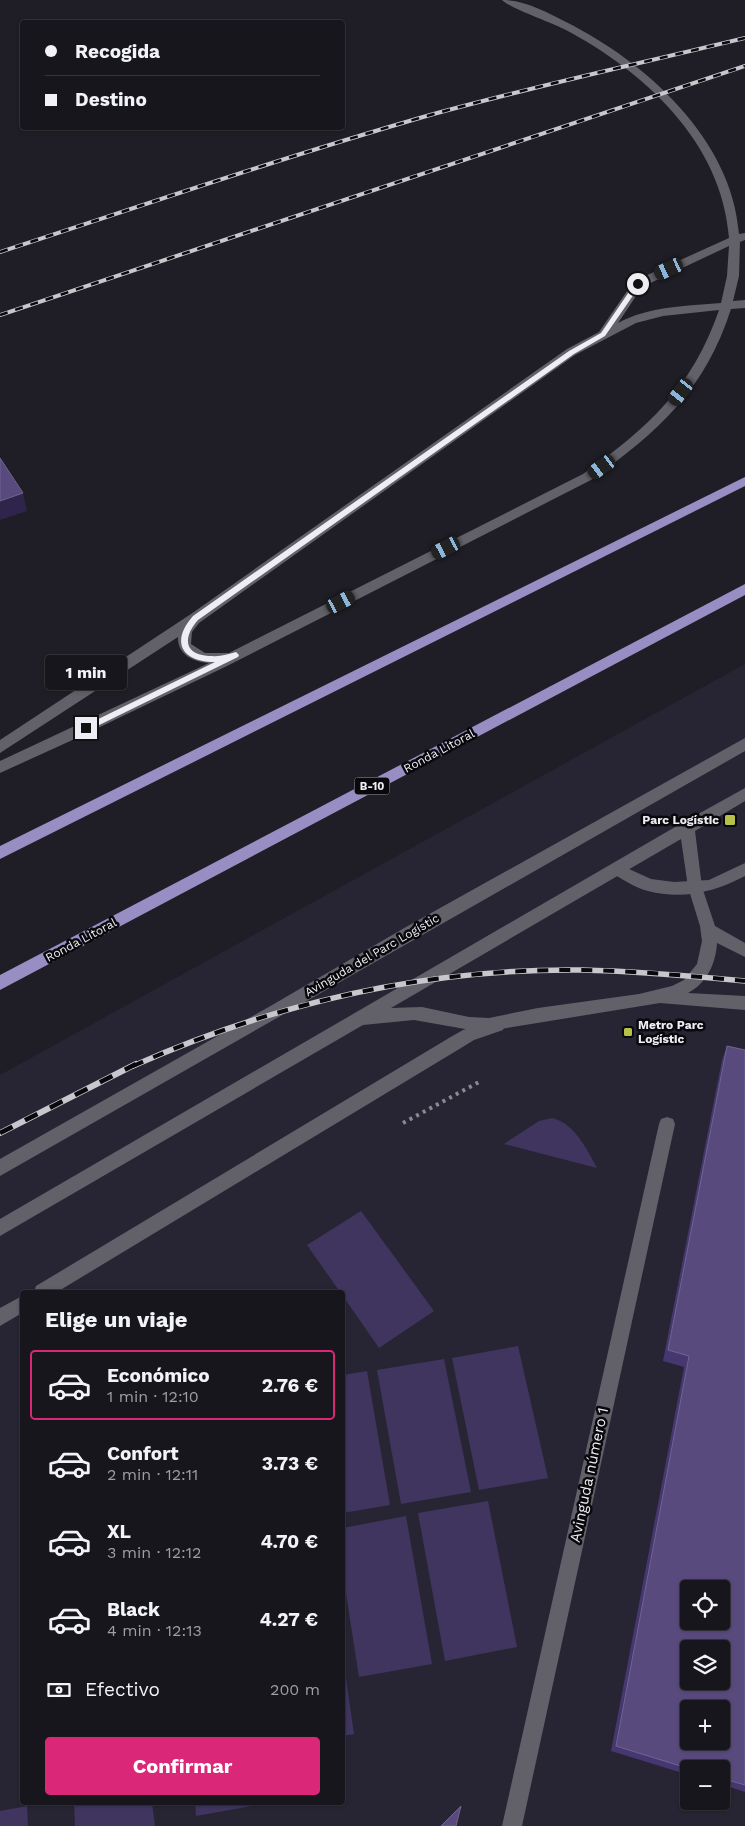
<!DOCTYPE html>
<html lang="es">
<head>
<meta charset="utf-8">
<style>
  :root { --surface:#17161c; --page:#242329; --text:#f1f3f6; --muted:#9e9fa3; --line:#36353b; --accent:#db2777 }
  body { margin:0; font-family:"Work Sans",sans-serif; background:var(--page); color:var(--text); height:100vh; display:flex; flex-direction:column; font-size:19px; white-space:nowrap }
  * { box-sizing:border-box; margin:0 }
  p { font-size:16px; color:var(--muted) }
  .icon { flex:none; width:28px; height:28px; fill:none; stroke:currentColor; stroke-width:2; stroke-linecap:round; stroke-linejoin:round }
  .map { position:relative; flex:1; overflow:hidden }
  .panel { position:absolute; left:20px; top:1290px; width:325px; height:515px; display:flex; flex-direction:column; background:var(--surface); border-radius:5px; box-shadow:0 1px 4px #0004,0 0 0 1px var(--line) }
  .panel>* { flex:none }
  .banner { position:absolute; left:20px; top:20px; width:325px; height:110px; border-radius:5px; box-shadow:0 1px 4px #0004,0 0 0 1px var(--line); display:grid; align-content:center; height:110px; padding:0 25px; background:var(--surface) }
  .buttons { position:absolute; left:680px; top:1580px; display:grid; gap:10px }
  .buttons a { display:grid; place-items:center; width:50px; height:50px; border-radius:5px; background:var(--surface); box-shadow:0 1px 4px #0004,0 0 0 1px var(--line); font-size:25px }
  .end { position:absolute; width:22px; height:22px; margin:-11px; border:6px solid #eeedf3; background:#111; box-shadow:0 0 0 2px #111 }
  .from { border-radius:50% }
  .bubble { position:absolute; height:35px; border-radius:5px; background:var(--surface); box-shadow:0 1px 4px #0004,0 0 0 1px var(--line); font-size:16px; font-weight:700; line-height:35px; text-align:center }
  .car { position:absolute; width:15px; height:30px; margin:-15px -8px; border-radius:6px; box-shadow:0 0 4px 1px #0007; background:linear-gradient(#222 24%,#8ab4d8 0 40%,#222 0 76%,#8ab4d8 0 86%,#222 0) }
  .banner b { display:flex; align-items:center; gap:18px; height:48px; font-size:19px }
  .banner b+b { border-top:1px solid var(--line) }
  .banner i { width:12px; height:12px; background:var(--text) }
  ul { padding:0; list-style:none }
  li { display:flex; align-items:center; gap:15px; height:70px; margin:0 10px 8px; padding:0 15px; border:2px solid transparent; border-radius:5px }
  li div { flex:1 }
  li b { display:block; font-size:19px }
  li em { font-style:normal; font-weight:700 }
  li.active { border-color:var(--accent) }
  li>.icon { width:45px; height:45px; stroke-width:1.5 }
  h2 { padding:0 25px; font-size:22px; line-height:60px }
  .pay { display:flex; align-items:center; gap:12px; height:55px; padding:0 25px; font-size:19px }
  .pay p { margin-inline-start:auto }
  .button { display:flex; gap:10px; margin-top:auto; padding:10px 25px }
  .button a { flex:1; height:58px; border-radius:5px; background:var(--accent); color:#fff; font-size:20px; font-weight:700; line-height:58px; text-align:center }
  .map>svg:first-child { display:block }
</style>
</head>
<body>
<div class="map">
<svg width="745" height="1826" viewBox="0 0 745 1826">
  <rect width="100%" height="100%" fill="#1f1e26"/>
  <path fill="#272533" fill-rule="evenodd" d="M745 664V1826H0V1075ZM22 1292H342V1802H22ZM689 1589H721V1621H689ZM689 1649H721V1681H689ZM689 1709H721V1741H689ZM689 1769H721V1801H689Z"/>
  <g fill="#3f355f">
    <path d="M552 1118C574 1123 587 1149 597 1168L504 1144 539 1121Z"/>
    <polygon points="361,1211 434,1311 379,1348 343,1296 342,1292 340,1292 307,1245"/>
    <polygon points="518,1346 548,1478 479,1490 452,1358"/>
    <polygon points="444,1359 471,1492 401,1504 377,1370"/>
    <polygon points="367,1371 390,1505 343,1513 343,1375"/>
    <polygon points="488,1501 517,1647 445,1661 418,1513"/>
    <polygon points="406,1516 432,1664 359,1677 343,1574 343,1528"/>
    <polygon points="343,1657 354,1734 343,1736 342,1736"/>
    <polygon points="195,1802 269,1802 269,1803 196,1816"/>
    <polygon points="74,1803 152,1803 155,1826 75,1826"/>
    <polygon points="27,1806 28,1826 0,1826 0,1811"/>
  </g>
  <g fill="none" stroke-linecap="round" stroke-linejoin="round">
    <polyline stroke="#8a8990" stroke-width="4" stroke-dasharray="3 4.5" stroke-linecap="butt" points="403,1123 479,1082"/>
    <g fill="#62616a" fill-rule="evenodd">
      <path d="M502 0C525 0 546 12 566 22 646 62 732 139 739 234L745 233V240L740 242 739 276 733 301 745 300V308L731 309C705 390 658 432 591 480L227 666 79 737 0 773V761L209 663C193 662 177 654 178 637L0 753V740L191 614 567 349 599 332 634 281 729 238C722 142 644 71 564 29 550 22 510 8 502 0ZM729 246 727 276 721 303C687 306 649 306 618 323L642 287ZM719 310C692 388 648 428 583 474L229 653H205L191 644 192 632 199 623 575 355 636 323 663 316Z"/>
      <path d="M745 863V876C715 892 682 900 648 891 636 888 624 880 613 874L611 870 613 866 618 864 651 879 674 882 709 880Z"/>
      <polygon points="497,1018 503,1020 505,1025 503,1030 474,1040 461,1048 57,1292 34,1292 36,1286 449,1038 463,1030"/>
      <polygon points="667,1117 673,1119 675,1124 522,1826 502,1826 659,1124 661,1119"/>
      <polygon points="22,1296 22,1313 0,1326 0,1308"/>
    </g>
    <g fill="#62616a" fill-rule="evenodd">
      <polygon points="745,738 745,751 0,1176 0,1159 267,1008 406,927"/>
      <path d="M745 788V801L695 831 702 887 715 926 745 943V957L717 943C716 963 707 983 688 993L745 996V1010L660 1003 482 1032 414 1020 363 1025 0 1236V1219L682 823ZM681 839 688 887 700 926 702 941 697 964 684 980 672 986 639 994 538 1008 489 1018 469 1017 422 1007 391 1008Z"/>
    </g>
    <g fill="#988ec3" fill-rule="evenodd">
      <polygon points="745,477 745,486 0,859 0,846"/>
      <polygon points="745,584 745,595 0,990 0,975"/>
    </g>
    <g stroke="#c8c7cd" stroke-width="4">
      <g id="rail-far2">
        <path d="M0 252C141 206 281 158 423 117 530 87 638 64 745 38"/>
        <polyline points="0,315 745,66"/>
      </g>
    </g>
    <g stroke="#c8c7cd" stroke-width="5.5">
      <path id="rail-far1" d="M133 1066C275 1003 426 968 582 970 637 971 691 976 745 981"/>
    </g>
    <g stroke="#c8c7cd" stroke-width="6">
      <polyline id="rail" points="0,1133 136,1064"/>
    </g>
    <use href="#rail-far2" stroke="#09080c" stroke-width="2.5" stroke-dasharray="8" stroke-linecap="butt"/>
    <use href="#rail-far1" stroke="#09080c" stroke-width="4" stroke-dasharray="11" stroke-linecap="butt"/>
    <use href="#rail" stroke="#09080c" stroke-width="4.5" stroke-dasharray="14" stroke-linecap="butt"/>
  </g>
  <polygon fill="#473770" points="727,1046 745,1050 745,1792 721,1784 721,1769 689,1769 689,1775 611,1751 684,1367 663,1361 722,1060"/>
  <polygon fill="#2f254c" points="23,493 27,511 0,520 0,501"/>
  <g fill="#594a7e" stroke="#706490" fill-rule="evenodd">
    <polygon points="0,458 23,493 0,501"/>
    <path d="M727 1046 745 1050V1785L721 1778V1769H690L616 1746 689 1356 668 1350ZM689 1589H721V1621H689ZM689 1649H721V1681H689ZM689 1709H721V1741H689Z"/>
    <polygon points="461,1806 456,1826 441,1826"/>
  </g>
  <path fill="#eeedf3" d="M635 283 641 284 605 336 574 354 198 620C182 638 184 656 212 656 220 657 228 654 236 652L239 655 238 657 89 730H84V726L215 662C182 662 170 642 193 616L569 351 601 333Z"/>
  <g fill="#b8c147" stroke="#09080c" stroke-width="2">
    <rect x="724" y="814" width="12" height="12" rx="2.5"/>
    <rect x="623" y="1027" width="10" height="10" rx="2.5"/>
  </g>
  <g text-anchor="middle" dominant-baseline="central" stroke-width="5" stroke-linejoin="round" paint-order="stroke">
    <rect fill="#09080c" stroke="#a9a8ae" stroke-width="1" x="354.5" y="777.5" width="35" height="17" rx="4"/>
    <g font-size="11" font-weight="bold" fill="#eeedf3">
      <text x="372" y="786">B-10</text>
    </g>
    <g font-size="12" fill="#eeedf3" stroke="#09080c">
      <text transform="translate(439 751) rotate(-28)">Ronda Litoral</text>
      <text transform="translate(81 940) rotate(-28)">Ronda Litoral</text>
      <text transform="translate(372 955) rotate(-30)">Avinguda del Parc Logístic</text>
    </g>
    <g font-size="12" font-weight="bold" fill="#eeedf3" stroke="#09080c" text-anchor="end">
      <text x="719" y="820">Parc Logístic</text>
      <text x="638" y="1025" text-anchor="start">Metro Parc<tspan x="638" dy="14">Logístic</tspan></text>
    </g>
    <g font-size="15" fill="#eeedf3" stroke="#09080c">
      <text transform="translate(589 1475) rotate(-78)">Avinguda número 1</text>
    </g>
  </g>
</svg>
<div class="buttons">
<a><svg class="icon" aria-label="locate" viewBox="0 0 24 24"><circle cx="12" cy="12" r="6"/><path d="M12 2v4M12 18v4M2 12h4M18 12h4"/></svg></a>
<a><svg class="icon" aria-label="layers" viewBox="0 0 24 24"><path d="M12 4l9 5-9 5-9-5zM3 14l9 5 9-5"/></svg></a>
<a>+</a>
<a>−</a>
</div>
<i class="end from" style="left:638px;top:284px"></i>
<i class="end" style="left:86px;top:728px"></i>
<div class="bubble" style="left:45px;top:655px;width:82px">1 min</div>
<i class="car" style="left:669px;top:269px;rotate:245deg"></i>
<i class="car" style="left:681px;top:392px;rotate:218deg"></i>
<i class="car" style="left:602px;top:467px;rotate:234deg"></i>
<i class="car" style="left:446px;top:548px;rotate:243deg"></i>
<i class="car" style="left:341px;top:602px;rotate:63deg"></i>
<div class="banner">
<b><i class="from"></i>Recogida</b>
<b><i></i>Destino</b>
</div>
<section class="panel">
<h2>Elige un viaje</h2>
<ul>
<li class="active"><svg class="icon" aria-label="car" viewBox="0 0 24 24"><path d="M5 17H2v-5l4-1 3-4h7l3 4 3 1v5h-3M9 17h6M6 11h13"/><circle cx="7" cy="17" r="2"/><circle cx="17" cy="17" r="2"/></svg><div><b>Económico</b><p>1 min · 12:10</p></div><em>2.76 €</em></li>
<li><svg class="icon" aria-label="car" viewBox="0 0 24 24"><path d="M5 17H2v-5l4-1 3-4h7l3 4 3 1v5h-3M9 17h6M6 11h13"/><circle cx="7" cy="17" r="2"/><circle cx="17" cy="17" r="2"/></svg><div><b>Confort</b><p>2 min · 12:11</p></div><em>3.73 €</em></li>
<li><svg class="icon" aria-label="car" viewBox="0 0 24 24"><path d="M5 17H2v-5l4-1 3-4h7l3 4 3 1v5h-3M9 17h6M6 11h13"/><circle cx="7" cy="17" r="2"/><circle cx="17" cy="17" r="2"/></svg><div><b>XL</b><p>3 min · 12:12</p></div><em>4.70 €</em></li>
<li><svg class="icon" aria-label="car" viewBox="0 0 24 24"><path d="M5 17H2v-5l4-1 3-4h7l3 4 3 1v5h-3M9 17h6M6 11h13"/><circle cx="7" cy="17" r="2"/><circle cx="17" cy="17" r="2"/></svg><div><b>Black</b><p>4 min · 12:13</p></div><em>4.27 €</em></li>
</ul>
<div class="pay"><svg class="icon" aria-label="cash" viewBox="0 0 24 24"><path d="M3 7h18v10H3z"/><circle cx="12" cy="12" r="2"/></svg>Efectivo<p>200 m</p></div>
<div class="button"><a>Confirmar</a></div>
</section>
</div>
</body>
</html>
